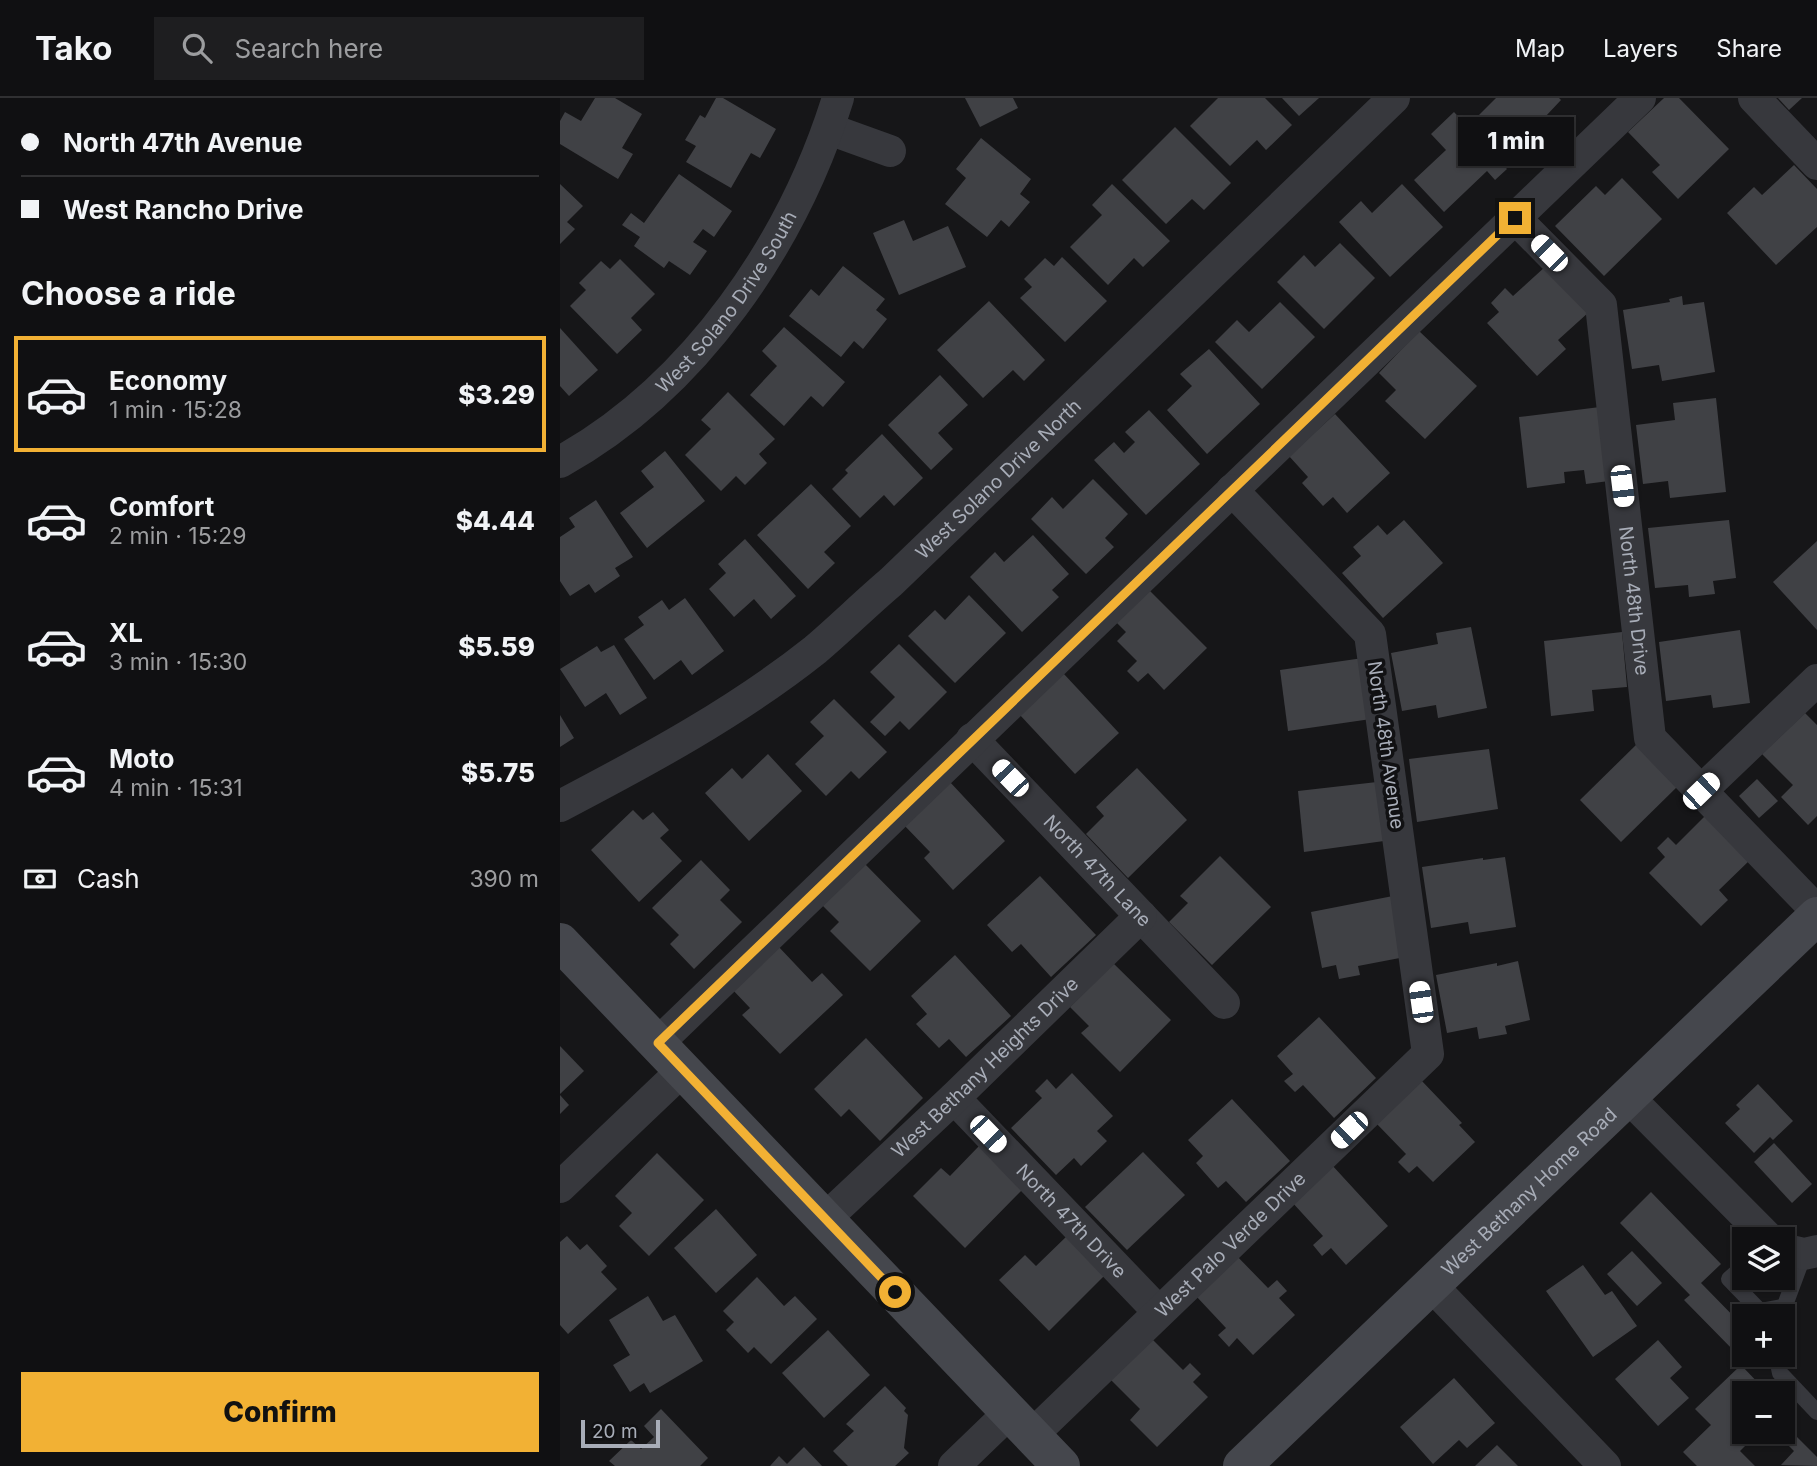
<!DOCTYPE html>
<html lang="en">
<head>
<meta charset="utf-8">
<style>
  :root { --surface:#101012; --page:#1e1e20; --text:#f1f3f6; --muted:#9c9d9f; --line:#303032; --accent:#f2b134 }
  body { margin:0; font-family:Inter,sans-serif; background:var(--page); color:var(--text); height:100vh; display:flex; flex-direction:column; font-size:26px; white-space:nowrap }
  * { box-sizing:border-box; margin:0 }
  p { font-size:23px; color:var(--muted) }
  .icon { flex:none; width:38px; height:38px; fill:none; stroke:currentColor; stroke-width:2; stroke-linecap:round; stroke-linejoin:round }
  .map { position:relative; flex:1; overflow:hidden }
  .side { display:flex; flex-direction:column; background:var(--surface); width:560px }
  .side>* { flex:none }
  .hud { display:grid; align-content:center; height:154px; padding:0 21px; background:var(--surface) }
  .fabs { position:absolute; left:1172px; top:1129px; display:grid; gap:14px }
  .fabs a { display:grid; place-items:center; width:63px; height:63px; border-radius:0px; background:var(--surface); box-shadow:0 2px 5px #0004,0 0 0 2px var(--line); font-size:35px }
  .scale { position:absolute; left:21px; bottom:18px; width:79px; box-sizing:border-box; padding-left:7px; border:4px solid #a8adb8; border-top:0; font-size:19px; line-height:24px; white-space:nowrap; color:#a8adb8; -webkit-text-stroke:5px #111113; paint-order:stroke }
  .end { position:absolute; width:32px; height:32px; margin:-16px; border:9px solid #f2b134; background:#111; box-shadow:0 0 0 4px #111 }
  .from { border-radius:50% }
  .bubble { position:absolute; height:49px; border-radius:0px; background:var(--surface); box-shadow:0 2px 5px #0004,0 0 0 2px var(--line); font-size:23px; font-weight:800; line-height:49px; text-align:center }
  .car { position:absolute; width:21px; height:42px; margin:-21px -10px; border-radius:9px; box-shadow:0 0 5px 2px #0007; background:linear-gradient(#fff 24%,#345 0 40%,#fff 0 76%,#345 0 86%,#fff 0) }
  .hud b { display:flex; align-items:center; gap:24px; height:66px; font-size:26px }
  .hud b+b { border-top:2px solid var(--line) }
  .hud i { width:18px; height:18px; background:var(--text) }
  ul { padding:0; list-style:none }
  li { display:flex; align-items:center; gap:21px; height:116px; margin:0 14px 10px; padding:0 7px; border:4px solid transparent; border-radius:0px }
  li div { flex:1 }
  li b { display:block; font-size:26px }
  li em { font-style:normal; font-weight:800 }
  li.active { border-color:var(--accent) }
  li>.icon { width:63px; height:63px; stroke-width:1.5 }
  h2 { padding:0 21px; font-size:32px; line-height:84px }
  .pay { display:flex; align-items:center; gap:18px; height:77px; padding:0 21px; font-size:26px }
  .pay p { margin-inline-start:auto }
  .button { display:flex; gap:14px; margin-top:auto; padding:14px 21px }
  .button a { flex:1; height:80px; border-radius:0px; background:var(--accent); color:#111; font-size:28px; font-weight:800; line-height:80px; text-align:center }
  header { display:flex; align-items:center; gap:42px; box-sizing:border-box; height:98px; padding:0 35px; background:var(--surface); border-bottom:2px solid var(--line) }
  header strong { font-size:33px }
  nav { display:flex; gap:38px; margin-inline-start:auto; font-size:24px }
  .search { width:490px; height:63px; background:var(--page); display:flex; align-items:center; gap:18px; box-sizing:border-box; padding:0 24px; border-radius:0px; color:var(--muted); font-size:26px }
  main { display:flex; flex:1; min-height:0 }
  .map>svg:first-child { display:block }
</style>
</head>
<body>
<header>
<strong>Tako</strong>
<div class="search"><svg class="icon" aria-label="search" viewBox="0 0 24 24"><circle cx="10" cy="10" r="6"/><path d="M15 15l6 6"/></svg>Search here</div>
<nav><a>Map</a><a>Layers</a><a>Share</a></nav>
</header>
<main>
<section class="side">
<div class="hud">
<b><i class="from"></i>North 47th Avenue</b>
<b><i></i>West Rancho Drive</b>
</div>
<h2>Choose a ride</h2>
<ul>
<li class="active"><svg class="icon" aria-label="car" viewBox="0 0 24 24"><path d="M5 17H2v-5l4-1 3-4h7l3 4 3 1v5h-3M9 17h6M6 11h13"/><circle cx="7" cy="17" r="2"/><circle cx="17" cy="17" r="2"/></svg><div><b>Economy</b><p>1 min · 15:28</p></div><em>$3.29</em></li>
<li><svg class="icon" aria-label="car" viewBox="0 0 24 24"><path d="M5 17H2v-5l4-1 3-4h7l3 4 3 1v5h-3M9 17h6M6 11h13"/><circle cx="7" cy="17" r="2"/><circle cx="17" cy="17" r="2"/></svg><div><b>Comfort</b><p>2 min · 15:29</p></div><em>$4.44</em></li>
<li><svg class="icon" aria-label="car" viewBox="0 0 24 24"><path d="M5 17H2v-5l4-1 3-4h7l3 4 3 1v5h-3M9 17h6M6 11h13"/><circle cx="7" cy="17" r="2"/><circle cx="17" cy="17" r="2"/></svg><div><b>XL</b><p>3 min · 15:30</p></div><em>$5.59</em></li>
<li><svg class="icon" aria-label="car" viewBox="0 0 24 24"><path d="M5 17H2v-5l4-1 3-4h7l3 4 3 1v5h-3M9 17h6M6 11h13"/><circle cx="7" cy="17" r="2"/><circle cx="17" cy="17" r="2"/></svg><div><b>Moto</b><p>4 min · 15:31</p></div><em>$5.75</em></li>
</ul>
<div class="pay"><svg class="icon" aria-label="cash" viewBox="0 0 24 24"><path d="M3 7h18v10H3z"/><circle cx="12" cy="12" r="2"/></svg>Cash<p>390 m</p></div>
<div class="button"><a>Confirm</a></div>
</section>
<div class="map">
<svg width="1257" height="1368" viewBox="0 0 1257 1368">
  <rect width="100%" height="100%" fill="#161618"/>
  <g fill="#404145">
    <polygon points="35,0 55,0 82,16 62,50 73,56 58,81 0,46 0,23 5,14 21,23"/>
    <polygon points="156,0 163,0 216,31 200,60 191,55 171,90 126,64 136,48 125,42 140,17 145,20"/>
    <polygon points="405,0 453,0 458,10 420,29"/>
    <polygon points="658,0 705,0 732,27 706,52 697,42 670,68 630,28"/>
    <polygon points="722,0 759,0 739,18"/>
    <polygon points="936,0 999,0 1001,2 985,19 994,27 970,50 961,41 949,54 916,20"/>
    <polygon points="1104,0 1119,0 1169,51 1118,101 1092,74 1100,67 1068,34"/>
    <polygon points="1218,0 1242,0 1229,12"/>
    <polygon points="894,14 947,71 935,82 927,73 884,114 854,82 886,52 871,36"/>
    <polygon points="615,29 671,85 644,112 632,101 606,126 562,82"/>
    <polygon points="421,40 471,81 460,96 470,104 449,129 441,122 427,139 385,106 406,80 396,71"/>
    <polygon points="1234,67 1257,91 1257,129 1216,167 1167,115 1194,89 1202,97"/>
    <polygon points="119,76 172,113 154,139 143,131 133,144 147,153 130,177 109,163 104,170 74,148 80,139 62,127 71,115 84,125"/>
    <polygon points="1062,80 1102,121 1044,178 995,128 1036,88 1045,97"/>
    <polygon points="0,86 23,108 7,124 15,131 0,146"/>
    <polygon points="552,86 610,143 583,169 574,160 548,187 510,149 542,117 532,107"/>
    <polygon points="842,86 883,129 830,179 779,124 801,103 812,115"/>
    <polygon points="344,122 353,143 388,128 406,169 339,197 313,135"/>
    <polygon points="780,145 815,180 764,231 717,184 744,157 755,169"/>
    <polygon points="502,159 547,203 505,244 460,200 472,189 464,181 485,160 494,168"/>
    <polygon points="60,161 95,196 71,220 82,232 57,256 10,208 26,192 19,185 41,163 50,171"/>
    <polygon points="283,168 325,201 316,212 327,221 303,251 294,243 281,259 229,218 251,191 259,198"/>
    <polygon points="986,168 1029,214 998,242 1006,251 977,278 927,225 939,214 931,205 945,190 953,198"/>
    <polygon points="1122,198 1123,207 1144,204 1155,274 1102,283 1099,267 1072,271 1063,212 1110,204 1109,201"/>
    <polygon points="429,203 485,262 464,283 453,272 423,300 377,252"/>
    <polygon points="720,204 755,239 702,291 655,244 677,222 689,234"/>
    <polygon points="224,229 285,284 263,309 251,298 224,328 190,297 217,268 202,253"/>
    <polygon points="0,230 38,272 9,298 0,288"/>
    <polygon points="859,233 917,288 865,341 825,303 836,292 819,275"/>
    <polygon points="649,251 700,306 647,356 607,312 632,288 620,276"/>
    <polygon points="380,277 408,307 378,335 393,351 371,372 328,327"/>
    <polygon points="168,294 215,341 199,356 207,365 185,387 176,378 161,393 125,357 151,331 141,322"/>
    <polygon points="1156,300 1166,394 1110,400 1108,383 1083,386 1076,327 1115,322 1113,305"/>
    <polygon points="1040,309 1049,383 1026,386 1024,372 1004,374 1005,385 967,390 959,319"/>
    <polygon points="589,312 640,366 586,417 534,362 554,344 564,355 575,344 565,334"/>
    <polygon points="775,316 830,375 787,415 773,399 763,408 742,385 748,379 729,358"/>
    <polygon points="322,336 363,380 334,408 324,397 300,420 272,391 288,375 285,372"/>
    <polygon points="105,353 145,403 87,450 60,415 94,389 81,373"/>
    <polygon points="533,381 568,416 545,440 554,449 526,476 471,421 492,399 503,411"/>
    <polygon points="251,386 291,428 264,454 275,465 248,491 197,437"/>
    <polygon points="36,402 73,459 55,470 60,478 35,495 29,486 10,498 0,483 0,439 15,429 9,420"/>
    <polygon points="844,422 883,465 823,520 782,475 801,458 793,449 818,427 827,437"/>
    <polygon points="1169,422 1176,480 1153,483 1155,496 1129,499 1128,487 1095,490 1088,430"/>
    <polygon points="473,437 509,476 492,492 499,499 462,534 410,479 435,454 444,464"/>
    <polygon points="185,441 236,498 211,521 194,501 174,519 149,491 166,475 158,466"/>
    <polygon points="1257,443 1257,532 1213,484"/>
    <polygon points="589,492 647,550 604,592 588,575 578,584 567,573 577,563 557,543 566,534 556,524"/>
    <polygon points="409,497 446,535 395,585 348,538 375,512 385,522"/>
    <polygon points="125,500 164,553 132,577 121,562 94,582 64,541 84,527 78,519 102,502 109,512"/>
    <polygon points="911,529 927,610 878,620 876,607 842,613 831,555 878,546 876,535"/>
    <polygon points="1180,532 1190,605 1153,610 1151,597 1106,603 1099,544"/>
    <polygon points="1062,534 1067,589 1032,592 1034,613 991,618 984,543"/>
    <polygon points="339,546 387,594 349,632 340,623 325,638 310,624 335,599 310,574"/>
    <polygon points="54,547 87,600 60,617 46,595 25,609 0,571 37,548 41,554"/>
    <polygon points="803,560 811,621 728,633 720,572"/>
    <polygon points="503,575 559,635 515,676 459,616"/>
    <polygon points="274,601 327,654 299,681 291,673 266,698 235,666 264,638 250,624"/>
    <polygon points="1245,615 1257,627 1257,718 1248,727 1221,699 1233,687 1202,656"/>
    <polygon points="0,617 14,640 0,649"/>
    <polygon points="1078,645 1120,686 1061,744 1020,702"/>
    <polygon points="929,651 938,711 857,724 849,661"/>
    <polygon points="208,656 242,693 189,743 145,695 172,670 182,681"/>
    <polygon points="577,670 627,722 568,780 526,736 544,718 536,709"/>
    <polygon points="1197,681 1218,703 1199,720 1179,698"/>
    <polygon points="389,683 445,743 393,792 364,760 370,754 343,726"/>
    <polygon points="817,684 824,743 744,754 738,693"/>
    <polygon points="73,712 83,722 93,714 109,732 100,740 122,763 79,804 31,752"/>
    <polygon points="1147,716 1191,761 1159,792 1168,802 1141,828 1089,775 1105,759 1097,750 1108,739 1116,747"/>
    <polygon points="660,758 711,809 652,867 609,824 628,805 620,798"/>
    <polygon points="945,759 956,829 910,836 908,824 871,830 862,769 923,760 923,762"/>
    <polygon points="141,762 170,792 160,802 182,824 134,871 110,846 119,837 92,810"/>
    <polygon points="304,765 361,823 310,873 270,833 279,824 261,806"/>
    <polygon points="480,778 536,837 491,879 461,846 452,854 427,827"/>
    <polygon points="833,798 845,859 798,868 800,877 779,881 776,867 762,870 751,814"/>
    <polygon points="217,847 252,884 262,875 283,897 220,956 182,917 190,910 171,890"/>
    <polygon points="395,857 451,918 406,959 389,941 379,950 356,926 367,916 351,898"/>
    <polygon points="958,863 970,922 945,928 947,936 919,941 917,929 887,935 876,877 937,865 937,868"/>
    <polygon points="553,865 611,922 560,974 521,935 529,928 510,909"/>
    <polygon points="759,919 816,980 774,1020 743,987 735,994 724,983 733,976 717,958"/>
    <polygon points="306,940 363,1000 320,1043 289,1011 281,1019 254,991"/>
    <polygon points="0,948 24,973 0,996"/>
    <polygon points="512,975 553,1018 537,1033 547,1043 521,1068 514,1060 496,1077 451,1030 482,1000 475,993 487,981 496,991"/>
    <polygon points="860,981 902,1025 899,1027 915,1044 873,1084 857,1068 849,1075 838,1064 846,1056 815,1024"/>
    <polygon points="1198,986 1233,1023 1213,1042 1210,1039 1194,1055 1165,1025 1180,1011 1176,1007"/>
    <polygon points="0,997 9,1007 0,1016"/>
    <polygon points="672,1001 730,1063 686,1104 666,1083 658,1090 636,1065 643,1058 628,1042"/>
    <polygon points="1214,1045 1252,1086 1232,1105 1194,1064"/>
    <polygon points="419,1048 463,1091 405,1150 353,1098 381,1070 390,1078"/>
    <polygon points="583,1054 625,1097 567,1152 525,1109"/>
    <polygon points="97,1055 144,1102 89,1158 59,1128 72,1115 55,1098"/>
    <polygon points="771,1066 828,1128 786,1167 771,1150 762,1158 753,1147 763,1138 731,1103"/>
    <polygon points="1091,1094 1161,1166 1141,1185 1185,1230 1185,1250 1178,1257 1124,1202 1130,1197 1060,1125"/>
    <polygon points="156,1111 197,1157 156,1195 114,1150"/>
    <polygon points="508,1137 546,1176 489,1233 439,1182 465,1157 476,1168"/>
    <polygon points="7,1138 20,1152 27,1146 47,1168 41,1174 57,1191 8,1236 0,1227 0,1144"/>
    <polygon points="1072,1153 1102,1185 1077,1208 1047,1176"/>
    <polygon points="673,1154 708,1190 717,1182 727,1193 719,1200 735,1217 693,1257 677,1240 669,1249 658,1237 666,1230 636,1198"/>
    <polygon points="1023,1167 1045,1197 1052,1193 1077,1228 1033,1259 986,1193"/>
    <polygon points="197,1179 224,1208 235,1198 257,1221 211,1266 194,1249 188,1255 166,1232 174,1224 163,1213"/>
    <polygon points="88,1198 103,1223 115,1217 143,1263 90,1295 84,1285 70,1294 53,1267 70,1257 49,1222"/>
    <polygon points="268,1232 310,1277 264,1320 222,1275"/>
    <polygon points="591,1240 623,1272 630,1265 641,1276 633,1284 648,1299 597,1349 570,1322 580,1311 550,1281"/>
    <polygon points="1098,1242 1122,1269 1110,1280 1129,1300 1098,1328 1055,1281"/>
    <polygon points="1181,1267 1204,1291 1200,1295 1185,1295 1185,1321 1181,1324 1185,1327 1185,1334 1191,1334 1195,1338 1180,1353 1195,1368 1137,1368 1123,1354 1151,1327 1135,1311"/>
    <polygon points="894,1280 935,1325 907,1350 899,1342 873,1366 840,1329"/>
    <polygon points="325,1288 346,1310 344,1313 348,1317 344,1350 349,1355 335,1368 288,1368 273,1353 294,1333 286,1326"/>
    <polygon points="101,1311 148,1360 140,1368 55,1368 49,1363 71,1342 81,1351 94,1339 84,1328"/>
    <polygon points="1229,1331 1257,1359 1257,1368 1221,1367 1234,1353 1221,1340"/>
    <polygon points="937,1347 958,1368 915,1368"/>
    <polygon points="244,1349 262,1368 210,1368 219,1358 227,1366"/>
  </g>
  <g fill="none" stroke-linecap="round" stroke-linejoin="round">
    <g stroke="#37383d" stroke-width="16">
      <polyline points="1185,1167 1169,1181 1200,1213 1222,1209"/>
      <polyline points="1221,1218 1244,1156"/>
      <polyline points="1216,1256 1220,1275 1257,1314"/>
    </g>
    <g stroke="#37383d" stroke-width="32">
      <polyline points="1194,0 1257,66"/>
      <polyline points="269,31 330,53"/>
      <path id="s1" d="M955 120 1041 207 1090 640 1257 813"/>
      <path id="s2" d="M0 364C135 289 233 145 278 0"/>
      <path id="s3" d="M412 641 664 905"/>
      <polyline points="1141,693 1257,582"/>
      <path id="s4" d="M0 708C88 662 177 614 255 552 281 530 305 506 331 484L834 0"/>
      <polyline points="98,945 1080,0"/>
      <polyline points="1068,999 1209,1141"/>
      <path id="s5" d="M394 1000 599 1214"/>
      <polyline points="0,1089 124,971"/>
      <path id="s6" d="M266 1120 394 1000 581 818"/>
      <polyline points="1223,1151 1244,1156 1257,1153"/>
      <polyline points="871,1187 1045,1368"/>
      <path id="s7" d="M472 1337 868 956 810 536 672 392"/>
      <polyline points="394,1368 450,1314"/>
    </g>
    <g stroke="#45474d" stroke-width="38">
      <polyline points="0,844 501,1368"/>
      <path id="s8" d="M682 1368 1257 818"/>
    </g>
  </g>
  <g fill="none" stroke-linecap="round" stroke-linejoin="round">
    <polyline stroke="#f2b134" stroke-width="9" points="335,1194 98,945 955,120"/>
  </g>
  <g text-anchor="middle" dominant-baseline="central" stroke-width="7" stroke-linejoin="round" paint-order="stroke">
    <g font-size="19" fill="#a8adb8" stroke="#111113">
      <text stroke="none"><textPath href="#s2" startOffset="234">West Solano Drive South</textPath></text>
      <text stroke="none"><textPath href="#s4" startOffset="550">West Solano Drive North</textPath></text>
      <text stroke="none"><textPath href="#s1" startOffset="420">North 48th Drive</textPath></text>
      <text transform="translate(826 647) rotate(82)">North 48th Avenue</text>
      <text stroke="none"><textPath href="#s3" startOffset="182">North 47th Lane</textPath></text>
      <text stroke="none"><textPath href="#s6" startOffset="219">West Bethany Heights Drive</textPath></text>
      <text stroke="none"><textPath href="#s8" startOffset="397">West Bethany Home Road</textPath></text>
      <text stroke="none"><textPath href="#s5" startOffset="170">North 47th Drive</textPath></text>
      <text stroke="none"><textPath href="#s7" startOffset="275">West Palo Verde Drive</textPath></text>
    </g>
  </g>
</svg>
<div class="fabs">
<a><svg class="icon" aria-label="layers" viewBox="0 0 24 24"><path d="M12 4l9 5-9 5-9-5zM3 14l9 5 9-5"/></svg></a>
<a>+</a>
<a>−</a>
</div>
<div class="scale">20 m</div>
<i class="end from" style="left:335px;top:1194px"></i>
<i class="end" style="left:955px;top:120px"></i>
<div class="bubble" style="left:898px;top:19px;width:116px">1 min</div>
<i class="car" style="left:989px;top:155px;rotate:315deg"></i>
<i class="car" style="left:1062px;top:388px;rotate:173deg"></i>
<i class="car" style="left:450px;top:680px;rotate:316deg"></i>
<i class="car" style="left:1141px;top:693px;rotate:46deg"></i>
<i class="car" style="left:861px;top:904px;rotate:352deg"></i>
<i class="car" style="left:789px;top:1032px;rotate:226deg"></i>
<i class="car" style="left:428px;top:1036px;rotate:136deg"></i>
</div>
</main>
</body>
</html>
